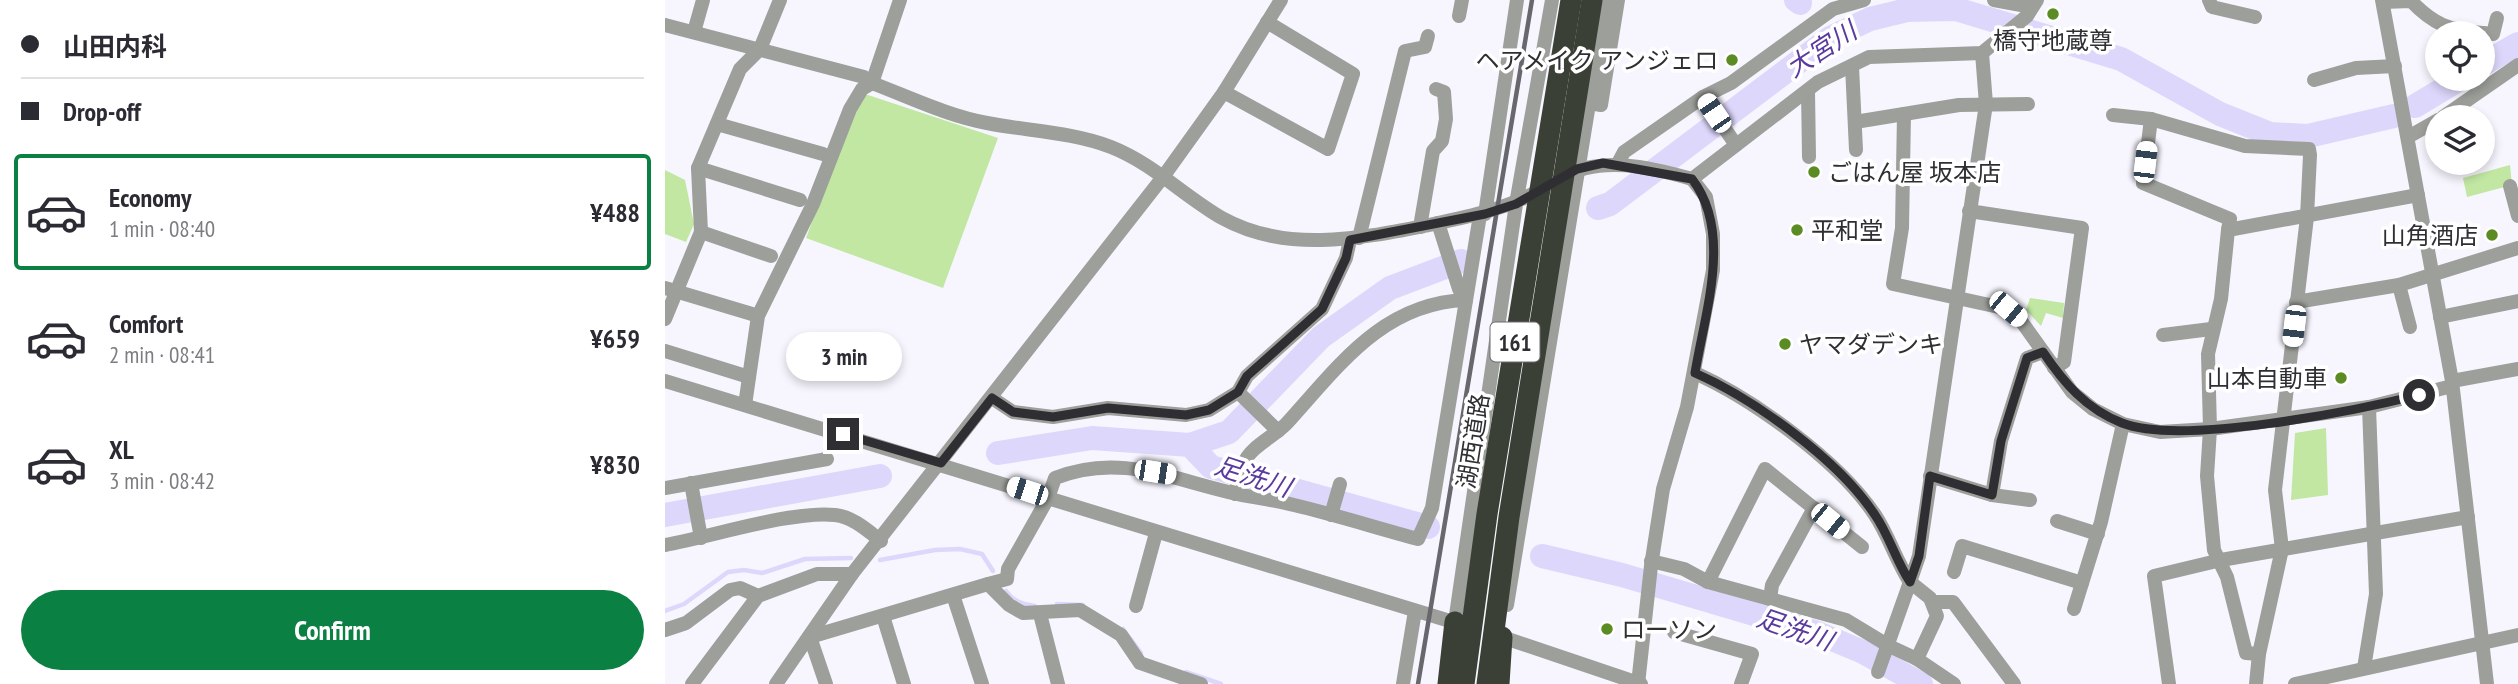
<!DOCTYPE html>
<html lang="en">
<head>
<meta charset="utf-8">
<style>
  :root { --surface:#fff; --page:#f2f2f3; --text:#2b2b33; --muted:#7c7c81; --line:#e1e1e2; --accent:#0b8043 }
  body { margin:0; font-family:"PT Sans Narrow","Noto Sans JP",sans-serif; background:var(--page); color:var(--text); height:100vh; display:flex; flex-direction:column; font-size:26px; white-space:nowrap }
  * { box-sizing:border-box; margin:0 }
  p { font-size:23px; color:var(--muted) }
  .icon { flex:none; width:38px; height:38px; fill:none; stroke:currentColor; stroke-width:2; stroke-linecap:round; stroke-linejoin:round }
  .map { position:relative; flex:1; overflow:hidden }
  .sheet { display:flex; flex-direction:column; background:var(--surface); width:665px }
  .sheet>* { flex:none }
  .banner { display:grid; align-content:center; height:154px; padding:0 21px; background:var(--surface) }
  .tools { position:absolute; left:1760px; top:21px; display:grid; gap:14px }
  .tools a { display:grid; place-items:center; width:70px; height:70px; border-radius:50%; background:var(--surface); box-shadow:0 4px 10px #0003; font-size:35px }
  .end { position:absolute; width:32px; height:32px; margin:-16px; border:9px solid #2f2e33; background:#fff; box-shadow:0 0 0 4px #fff }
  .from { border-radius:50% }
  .bubble { position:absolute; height:49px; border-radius:24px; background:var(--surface); box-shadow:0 4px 10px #0003; font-size:23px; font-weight:600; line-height:49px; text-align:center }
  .car { position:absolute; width:21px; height:42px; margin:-21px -10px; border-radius:9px; box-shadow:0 0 5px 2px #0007; background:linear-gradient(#fff 24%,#345 0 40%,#fff 0 76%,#345 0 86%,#fff 0) }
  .banner b { display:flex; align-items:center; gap:24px; height:66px; font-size:26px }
  .banner b+b { border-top:2px solid var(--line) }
  .banner i { width:18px; height:18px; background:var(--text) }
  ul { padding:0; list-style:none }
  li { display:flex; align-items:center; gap:21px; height:116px; margin:0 14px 10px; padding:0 7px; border:4px solid transparent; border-radius:7px }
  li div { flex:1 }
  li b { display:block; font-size:26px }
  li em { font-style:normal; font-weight:600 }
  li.active { border-color:var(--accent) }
  li>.icon { width:63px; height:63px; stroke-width:1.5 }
  .action { display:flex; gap:14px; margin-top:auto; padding:14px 21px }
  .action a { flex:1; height:80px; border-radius:42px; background:var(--accent); color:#fff; font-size:28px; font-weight:600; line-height:80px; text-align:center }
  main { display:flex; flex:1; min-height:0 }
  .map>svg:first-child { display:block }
</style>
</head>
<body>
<main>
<section class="sheet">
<div class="banner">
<b><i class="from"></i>山田内科</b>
<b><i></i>Drop-off</b>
</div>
<ul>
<li class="active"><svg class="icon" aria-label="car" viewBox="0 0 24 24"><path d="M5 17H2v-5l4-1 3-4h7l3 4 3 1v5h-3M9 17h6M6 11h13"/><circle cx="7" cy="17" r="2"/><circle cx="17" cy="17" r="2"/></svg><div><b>Economy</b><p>1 min · 08:40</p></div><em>¥488</em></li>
<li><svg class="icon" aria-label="car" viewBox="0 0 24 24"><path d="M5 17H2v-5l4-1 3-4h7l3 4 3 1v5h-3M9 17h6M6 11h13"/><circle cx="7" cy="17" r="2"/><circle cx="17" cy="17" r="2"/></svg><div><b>Comfort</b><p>2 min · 08:41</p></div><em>¥659</em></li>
<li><svg class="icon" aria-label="car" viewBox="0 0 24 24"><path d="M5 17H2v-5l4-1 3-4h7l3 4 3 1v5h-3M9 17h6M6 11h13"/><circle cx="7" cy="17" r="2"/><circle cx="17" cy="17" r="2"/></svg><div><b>XL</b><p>3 min · 08:42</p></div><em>¥830</em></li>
</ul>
<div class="action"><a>Confirm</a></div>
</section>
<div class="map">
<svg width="1853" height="684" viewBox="0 0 1853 684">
  <rect width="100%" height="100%" fill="#f7f6fe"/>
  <g fill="#c1e7a3">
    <polygon points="200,94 333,138 278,288 141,238 188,112"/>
    <polygon points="1845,165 1847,185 1802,197 1798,178"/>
    <polygon points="0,170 20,180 29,224 21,242 0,234"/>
    <polygon points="1365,298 1399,303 1398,318 1381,313 1376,326 1361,310"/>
    <polygon points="1661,428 1663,495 1626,500 1630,433"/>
  </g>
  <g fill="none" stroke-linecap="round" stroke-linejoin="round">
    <g stroke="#ded7fc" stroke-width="4.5">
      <polyline points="215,560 270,550 295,549 317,554 328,571"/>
      <path d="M341 591C349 602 357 604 370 606"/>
      <polyline points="392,604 418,605"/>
      <polyline points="0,611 19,604 63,572 79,570 97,573 140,559 186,558"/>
      <polyline points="458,629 476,653"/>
      <polyline points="521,672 556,684"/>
    </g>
    <g stroke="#ded7fc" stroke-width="24">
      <polyline points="1131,0 1135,3"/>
      <polyline points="1818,64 1853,44"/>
      <polyline points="1750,106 1795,79"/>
      <polyline points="933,208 945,204 1165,38 1205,19 1242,10 1291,9 1456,59 1555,114 1605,134 1643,136 1729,116"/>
      <polyline points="525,445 564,432 656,337 725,288 796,261"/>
      <polyline points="333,453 427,438 525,445 546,467 763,527"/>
      <polyline points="0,515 215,476"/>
      <polyline points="877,556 957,575 1150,632 1198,652 1256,684"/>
    </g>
    <g stroke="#9c9f9a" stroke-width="14">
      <polyline points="1329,0 1367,7"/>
      <polyline points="1544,0 1547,7 1590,17"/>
      <polyline points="1717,0 1787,381 1822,684"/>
      <path d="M1718 2 1746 1C1769 25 1784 30 1817 33"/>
      <polyline points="794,16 797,0"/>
      <path d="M0 25 199 77 207 83C244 97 283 116 322 123 363 131 407 132 446 147 487 163 519 196 557 218 620 253 692 239 759 226 802 217 840 210 879 188"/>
      <polyline points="29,32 38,0"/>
      <polyline points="1818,33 1828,34 1832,18"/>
      <polyline points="1187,66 1191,150"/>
      <polyline points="1649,80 1691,68 1730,66"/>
      <polyline points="1143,91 1144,157"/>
      <polyline points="559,92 663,149 688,74 602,22"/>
      <polyline points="1038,97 1071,145"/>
      <polyline points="924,103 936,105 953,0"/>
      <polyline points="1239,114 1237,228 1228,284 1343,309 1354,318 1407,392 1428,409 1458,424 1495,432 1545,429 1704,407 1787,386"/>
      <polyline points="1448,115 1486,119 1580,146 1644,149 1645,155 1642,217 1610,490 1617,549 1594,654 1591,684"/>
      <polyline points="1778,117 1853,65"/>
      <polyline points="1486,119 1478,183 1565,219 1563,230"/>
      <polyline points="1190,122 1294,105 1363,104"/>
      <polyline points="52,124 158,154"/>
      <polyline points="1743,137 1773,120"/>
      <polyline points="952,165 959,152 1038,97 1066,83 1168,9 1199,0"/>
      <polyline points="33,168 135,200"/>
      <path d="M896 178C935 155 985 167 1027 179L1041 197 1048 234V270L1022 407 998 489 986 566 973 684"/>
      <polyline points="1027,179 1153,82 1204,57 1317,53 1362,16 1372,0"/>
      <polyline points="1845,186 1853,216"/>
      <polyline points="1304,211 1417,228 1399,362 1389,368"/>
      <polyline points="820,214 852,0"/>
      <polyline points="755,227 768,151 777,141 781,119 779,92 771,89"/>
      <polyline points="36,232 106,256"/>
      <polyline points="694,238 740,51 760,47 763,36"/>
      <polyline points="1734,285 1745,327"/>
      <polyline points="0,288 87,314"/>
      <polyline points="1631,302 1734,285 1853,248"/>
      <polyline points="1775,317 1853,301"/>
      <polyline points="0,319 36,232 33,168 75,69 95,49 115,0"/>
      <polyline points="1498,335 1546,329"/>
      <polyline points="0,351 84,377"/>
      <path d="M1030 373C1088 399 1174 461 1210 515 1224 536 1231 561 1245 582L1254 556 1321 104 1317 53"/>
      <polyline points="0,381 798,625"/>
      <polyline points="1787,381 1853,369"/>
      <polyline points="573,392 613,431"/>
      <polyline points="327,398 348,412 388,417 443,408 521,415 544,410 573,392 582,376 657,309 681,258 685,240"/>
      <polyline points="80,405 93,316 148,204 185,109 197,89 207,83 235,0"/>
      <polyline points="1265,476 1327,495 1365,500"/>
      <polyline points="26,483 36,538"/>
      <polyline points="0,488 162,459"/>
      <path d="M570 494C573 484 574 472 579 463 585 447 610 436 622 423 673 367 717 303 801 300L794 289 773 223"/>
      <polyline points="1327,495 1336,441 1362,358 1378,352"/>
      <polyline points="666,515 675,484"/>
      <polyline points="1392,521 1433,534"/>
      <path d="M0 545C45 537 129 510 170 515 188 517 202 530 216 541"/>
      <polyline points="986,561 1019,569 1043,582 1181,620 1224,646 1252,659 1289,684"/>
      <polyline points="1289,572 1297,546 1417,583"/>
      <polyline points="1043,582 1100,469 1197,547"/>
      <path d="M323 584 342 579 343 569 383 498 390 478C455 452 508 480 572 494 591 498 610 500 629 505 671 515 712 528 753 539L767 508 815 215"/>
      <polyline points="288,595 317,684"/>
      <polyline points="1105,599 1107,585 1149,508"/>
      <polyline points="1267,602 1288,602 1349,684"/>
      <polyline points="842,605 941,0"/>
      <polyline points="471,606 491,533"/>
      <polyline points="1409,609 1436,522 1458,424"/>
      <polyline points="375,614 393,684"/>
      <polyline points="218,616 239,684"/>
      <polyline points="790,622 851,204 887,0"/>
      <polyline points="0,630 21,623 65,590 75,588 93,596"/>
      <polyline points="1009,632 1087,654 1076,684"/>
      <polyline points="831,635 976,684"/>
      <polyline points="1594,654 1581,653 1562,577 1549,550 1542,476 1545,429 1543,354 1556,299 1563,230 1753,195"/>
      <polyline points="1699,668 1711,594 1704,407"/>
      <polyline points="1213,672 1245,582 1265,598 1272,616 1252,659"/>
      <polyline points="27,684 93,596 152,574 187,574"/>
      <polyline points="111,684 187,574 498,177 559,92 616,0"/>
      <polyline points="161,684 145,637 323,584 344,605 358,613 415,610 456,635 475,663 536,684"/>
      <polyline points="738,684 750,611"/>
      <polyline points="1504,684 1489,576 1556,560 1803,517"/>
      <polyline points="1630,684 1853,635"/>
    </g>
    <g stroke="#3a4035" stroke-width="21">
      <polyline points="783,684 790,622"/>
      <polyline points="834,684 837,637"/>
    </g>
    <polyline stroke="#68676d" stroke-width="4.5" points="753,684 867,0"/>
    <g stroke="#3a4035" stroke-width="21">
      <polyline points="799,684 822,514 906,0"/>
      <polyline points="822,684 844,517 927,0"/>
    </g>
  </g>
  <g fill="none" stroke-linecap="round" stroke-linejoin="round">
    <path stroke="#2f2e33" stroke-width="9" d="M178 434 276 463 327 398 348 412 388 417 443 408 521 415 544 410 573 392 582 376 657 309 681 258 685 240 820 214 851 204 912 169 938 163 1027 179C1068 232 1040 312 1030 373 1089 399 1174 460 1210 515 1224 535 1231 561 1245 582L1254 556 1265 476 1327 495 1336 441 1362 358 1378 352C1399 383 1421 409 1457 423 1516 446 1689 411 1754 395"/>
  </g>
  <g fill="#5a8c23" stroke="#fff" stroke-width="2.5">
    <circle cx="1388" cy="14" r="7"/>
    <circle cx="1067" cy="60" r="7"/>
    <circle cx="1149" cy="172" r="7"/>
    <circle cx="1132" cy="230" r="7"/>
    <circle cx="1827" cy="235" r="7"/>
    <circle cx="1120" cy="344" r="7"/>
    <circle cx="1676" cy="378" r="7"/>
    <circle cx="942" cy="629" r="7"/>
  </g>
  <g text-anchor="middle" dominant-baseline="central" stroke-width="7" stroke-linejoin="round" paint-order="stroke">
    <rect fill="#fff" stroke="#6d6d70" stroke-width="2" x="825.5" y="322.5" width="49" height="39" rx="5"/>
    <g font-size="23" font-weight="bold" fill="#2f2e33">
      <text x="850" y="342">161</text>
    </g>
    <g font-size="24" fill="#2f2e33" stroke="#fff" text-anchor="start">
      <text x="1388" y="40" text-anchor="middle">橋守地蔵尊</text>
      <text x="1053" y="60" text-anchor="end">ヘアメイク アンジェロ</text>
      <text x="1163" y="172">ごはん屋 坂本店</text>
      <text x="1146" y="230">平和堂</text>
      <text x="1813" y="235" text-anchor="end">山角酒店</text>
      <text x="1134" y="344">ヤマダデンキ</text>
      <text x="1662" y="378" text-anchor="end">山本自動車</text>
      <text x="956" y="629">ローソン</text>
    </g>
    <g font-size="24" fill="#2f2e33" stroke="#fff">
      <text transform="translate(808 441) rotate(-81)">湖西道路</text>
    </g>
    <g font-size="26" font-style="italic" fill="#5a3a9e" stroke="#fff">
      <text transform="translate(1156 49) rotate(-33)">大宮川</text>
      <text transform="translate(588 476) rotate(18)">足洗川</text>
      <text transform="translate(1130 629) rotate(19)">足洗川</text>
    </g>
  </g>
</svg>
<div class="tools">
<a><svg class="icon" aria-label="locate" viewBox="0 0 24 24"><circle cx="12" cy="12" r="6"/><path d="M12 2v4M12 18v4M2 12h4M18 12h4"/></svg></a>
<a><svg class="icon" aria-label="layers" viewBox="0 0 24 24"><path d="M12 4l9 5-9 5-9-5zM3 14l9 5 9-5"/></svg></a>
</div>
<i class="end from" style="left:1754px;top:395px"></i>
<i class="end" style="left:178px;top:434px"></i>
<div class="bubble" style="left:121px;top:332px;width:116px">3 min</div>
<i class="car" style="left:1049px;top:113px;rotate:326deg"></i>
<i class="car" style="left:1480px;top:162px;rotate:7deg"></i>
<i class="car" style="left:1343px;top:309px;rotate:130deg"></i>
<i class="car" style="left:1629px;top:326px;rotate:187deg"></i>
<i class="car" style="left:490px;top:472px;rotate:99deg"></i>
<i class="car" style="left:362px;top:491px;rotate:288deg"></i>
<i class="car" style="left:1165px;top:521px;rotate:129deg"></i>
</div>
</main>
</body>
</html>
